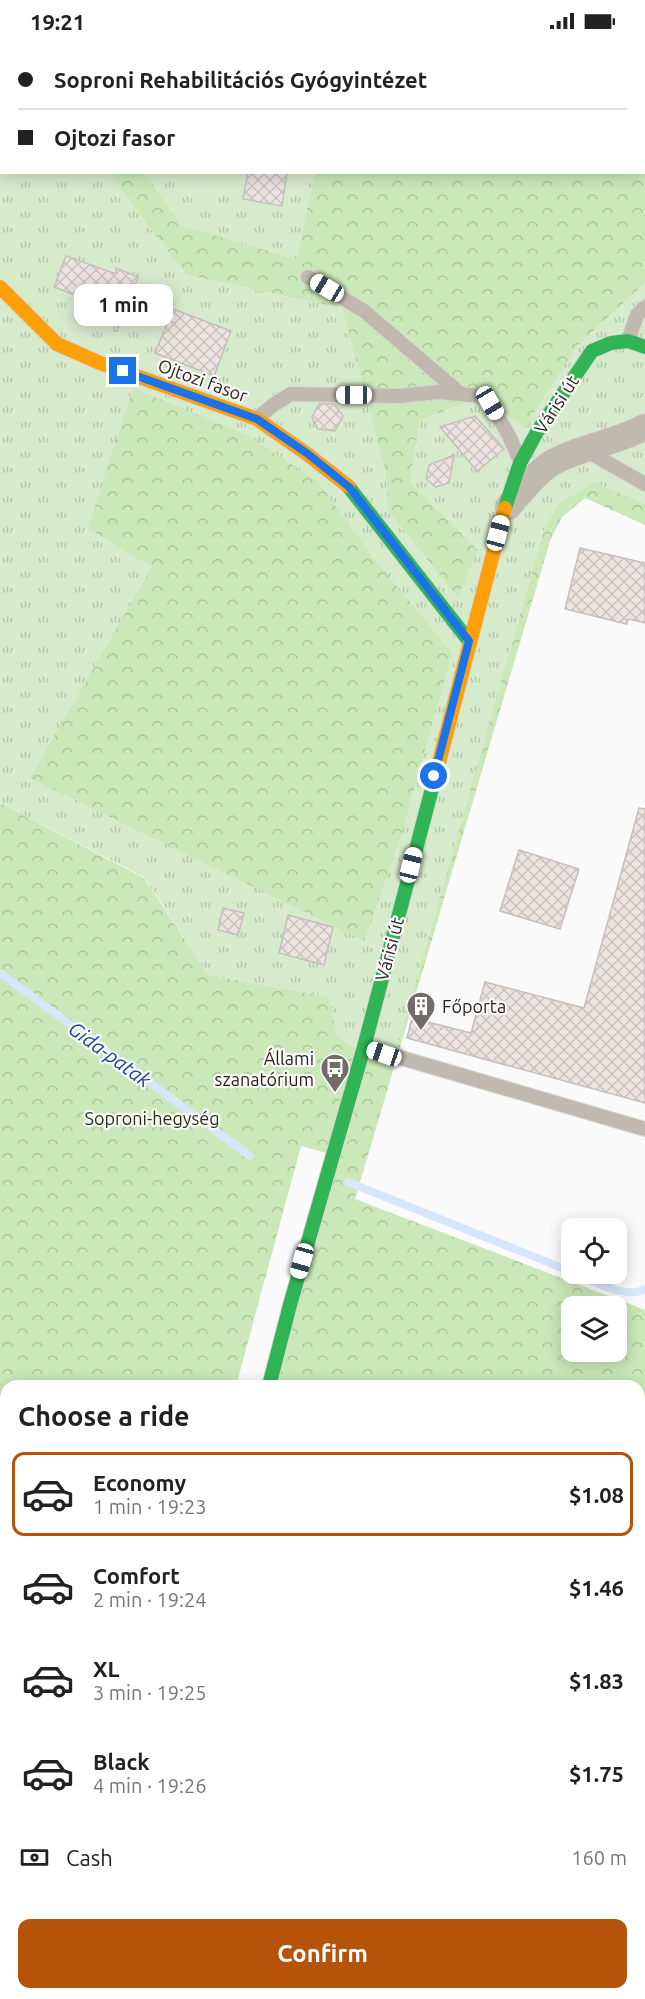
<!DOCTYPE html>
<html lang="en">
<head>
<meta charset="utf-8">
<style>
  :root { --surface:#fff; --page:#f2f2f2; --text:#222; --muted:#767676; --line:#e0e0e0; --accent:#b45309 }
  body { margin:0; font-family:Ubuntu,sans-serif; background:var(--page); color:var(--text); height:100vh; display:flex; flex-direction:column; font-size:22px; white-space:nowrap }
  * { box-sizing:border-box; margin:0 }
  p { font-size:20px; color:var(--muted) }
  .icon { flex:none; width:33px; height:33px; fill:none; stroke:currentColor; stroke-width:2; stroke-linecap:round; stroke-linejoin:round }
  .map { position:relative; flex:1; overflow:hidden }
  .panel { position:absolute; left:0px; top:1338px; width:645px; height:620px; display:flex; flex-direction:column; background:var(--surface); border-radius:18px 18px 0 0; box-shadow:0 3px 15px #0003 }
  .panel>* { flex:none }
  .hud { position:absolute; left:0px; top:0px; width:645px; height:132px; box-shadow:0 3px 15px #0003; display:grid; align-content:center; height:132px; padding:0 18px; background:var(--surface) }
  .controls { position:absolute; left:561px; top:1176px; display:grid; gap:12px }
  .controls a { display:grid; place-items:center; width:66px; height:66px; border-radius:12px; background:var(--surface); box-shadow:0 3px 15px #0003; font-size:30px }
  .end { position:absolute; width:27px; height:27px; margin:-14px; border:8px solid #1a73e8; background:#fff; box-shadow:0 0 0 3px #fff }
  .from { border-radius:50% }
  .bubble { position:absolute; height:42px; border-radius:12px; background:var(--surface); box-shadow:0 3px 15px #0003; font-size:20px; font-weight:700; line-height:42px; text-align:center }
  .car { position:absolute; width:18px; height:36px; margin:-18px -9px; border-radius:8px; box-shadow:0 0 4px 2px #0007; background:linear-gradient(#fff 24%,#345 0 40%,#fff 0 76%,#345 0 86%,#fff 0) }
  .hud b { display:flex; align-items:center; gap:21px; height:57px; font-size:22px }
  .hud b+b { border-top:2px solid var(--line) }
  .hud i { width:15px; height:15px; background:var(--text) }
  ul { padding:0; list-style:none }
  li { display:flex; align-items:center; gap:18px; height:84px; margin:0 12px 9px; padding:0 6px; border:3px solid transparent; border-radius:12px }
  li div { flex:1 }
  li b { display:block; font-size:22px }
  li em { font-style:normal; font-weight:700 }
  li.selected { border-color:var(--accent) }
  li>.icon { width:54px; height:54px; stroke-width:1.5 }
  h2 { padding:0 18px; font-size:27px; line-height:72px }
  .pay { display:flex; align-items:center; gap:15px; height:66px; padding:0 18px; font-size:22px }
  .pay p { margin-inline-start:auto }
  .primary-button { display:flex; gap:12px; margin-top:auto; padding:12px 18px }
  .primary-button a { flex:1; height:69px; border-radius:12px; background:var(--accent); color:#fff; font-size:24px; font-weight:700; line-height:69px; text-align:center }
  .status { display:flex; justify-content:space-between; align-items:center; height:42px; padding:0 30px; background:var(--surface); direction:ltr }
  .status svg { height:16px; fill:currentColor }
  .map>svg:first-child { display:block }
</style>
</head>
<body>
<div class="status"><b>19:21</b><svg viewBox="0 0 49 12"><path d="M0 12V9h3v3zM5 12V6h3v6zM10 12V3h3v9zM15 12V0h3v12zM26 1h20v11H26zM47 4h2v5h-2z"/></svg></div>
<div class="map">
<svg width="645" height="1957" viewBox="0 0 645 1957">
  <defs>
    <pattern id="grass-tufts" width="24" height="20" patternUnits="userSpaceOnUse" patternTransform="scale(1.5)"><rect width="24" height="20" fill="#d6eacc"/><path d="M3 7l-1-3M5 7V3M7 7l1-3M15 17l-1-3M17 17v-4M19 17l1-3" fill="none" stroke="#b8c8ae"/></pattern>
    <pattern id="forest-crowns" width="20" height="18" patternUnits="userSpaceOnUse" patternTransform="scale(1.5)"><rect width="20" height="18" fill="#cae8b8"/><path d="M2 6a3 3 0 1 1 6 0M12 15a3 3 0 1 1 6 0" fill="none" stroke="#aec79d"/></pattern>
    <pattern id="building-cross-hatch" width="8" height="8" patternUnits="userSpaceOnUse" patternTransform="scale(1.5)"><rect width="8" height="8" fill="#ebe3e0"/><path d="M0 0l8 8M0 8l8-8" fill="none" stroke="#cac2bf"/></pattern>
  </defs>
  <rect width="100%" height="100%" fill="#f9faf9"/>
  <g fill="url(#grass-tufts)">
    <polygon points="22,0 343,0 19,2"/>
    <polygon points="0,11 1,11 2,130 113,131 113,137 186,233 342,266 386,431 387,468 458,554 478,508 410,440 420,378 479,356 577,304 645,241 645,462 594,441 544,487 391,1029 337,994 329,955 208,933 144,835 0,761"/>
    <polygon points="145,131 315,131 296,217 181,183"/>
  </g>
  <g fill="url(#forest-crowns)" fill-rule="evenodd">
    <polygon points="343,0 645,0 645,241 577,304 525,385 479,356 420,378 410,440 478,508 458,555 387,468 386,431 342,266 186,233 113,137 113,131 145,131 181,183 296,217 315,131 644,130 644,2 343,1"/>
    <polygon points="133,346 250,394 319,441 371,513 452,611 400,797 364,899 30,736 152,525 88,486"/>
    <path d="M594 440 645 462V483L585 456 562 475 551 496 355 1157 645 1268V1839L639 1837V1344H264L327 1111 301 1104 236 1344H6V1608L0 1607V761L144 836 208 933 329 955 337 994 391 1028 544 487 559 462ZM572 1264H616V1310H572Z"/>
  </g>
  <polygon fill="#d6eacc" points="196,131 250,131 241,155 193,148"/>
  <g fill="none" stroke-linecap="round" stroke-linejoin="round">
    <g stroke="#d6e6fc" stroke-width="8">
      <polyline points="0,931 250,1114"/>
      <polyline points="348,1140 572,1230"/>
      <path d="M576 1232C595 1239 625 1258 645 1247"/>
    </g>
  </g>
  <g fill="url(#building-cross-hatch)" stroke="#c6bfbc" stroke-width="1.5">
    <polygon points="248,130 287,130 282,164 243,157"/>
    <polygon points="66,214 116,232 116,226 138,235 117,289 114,289 114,268 54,245"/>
    <polygon points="173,267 231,289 214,334 155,311"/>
    <polygon points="319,362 334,362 343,374 335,389 318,387 312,375"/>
    <polygon points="475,374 504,407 477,429 440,385"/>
    <polygon points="454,413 449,441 436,445 426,437 429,423"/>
    <polygon points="580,506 645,521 645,581 628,577 627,582 565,567"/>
    <polygon points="639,766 645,767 645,1061 407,996 412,976 471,991 485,940 584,966"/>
    <polygon points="519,808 579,827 560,887 500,869"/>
    <polygon points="223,866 244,871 238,893 218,888"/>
    <polygon points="288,873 333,885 324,923 279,911"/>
  </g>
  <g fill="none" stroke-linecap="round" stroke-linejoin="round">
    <g stroke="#d8d7d5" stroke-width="16">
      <g id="lane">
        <polyline points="308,235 364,269 461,352"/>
        <polyline points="628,299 637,273 645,265"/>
        <polyline points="257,377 273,363 291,352 398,354 439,350 470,353 480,354 490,361 508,392 519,416"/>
        <polyline points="585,408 645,442"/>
        <polyline points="364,1005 645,1087"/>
      </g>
    </g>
    <g stroke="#d8d7d5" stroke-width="28">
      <g id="street">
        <path d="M508 465C521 450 534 433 550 422 579 405 616 401 645 385"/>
        <polyline points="0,1642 6,1644"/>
        <polyline points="639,1868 645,1871"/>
        <polyline points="0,1916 6,1919"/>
        <polyline points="87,1952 101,1957"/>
      </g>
    </g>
    <g stroke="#d8d7d5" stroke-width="16">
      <g id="fast">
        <polyline points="348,444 469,599"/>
        <polyline points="505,466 520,421 537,390 592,309 611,301 628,299 645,305"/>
        <polyline points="269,1344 290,1263 364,1005 439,720"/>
      </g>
    </g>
    <g stroke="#d8d7d5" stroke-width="16">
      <g id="slow">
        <polyline points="0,245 57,302 100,321 257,377 307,412 348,444"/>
        <polyline points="439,720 505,466"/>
      </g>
    </g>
    <use href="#lane" stroke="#bfbaad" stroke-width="14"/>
    <use href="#street" stroke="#bfbaad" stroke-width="26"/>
    <use href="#fast" stroke="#30b455" stroke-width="14"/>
    <use href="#slow" stroke="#ff9f0a" stroke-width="14"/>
  </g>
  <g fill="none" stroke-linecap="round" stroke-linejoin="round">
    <polyline stroke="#1a73e8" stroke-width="8" points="123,329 257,377 308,412 349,445 469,599 434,734"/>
  </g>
  <defs>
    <g id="building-pin" transform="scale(1.5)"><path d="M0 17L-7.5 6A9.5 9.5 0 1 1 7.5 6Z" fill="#736b67" stroke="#f9faf9"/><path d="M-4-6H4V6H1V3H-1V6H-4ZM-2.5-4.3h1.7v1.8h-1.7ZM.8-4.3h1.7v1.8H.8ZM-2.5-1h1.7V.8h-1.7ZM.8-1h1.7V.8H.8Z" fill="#fff"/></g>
    <g id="bus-pin" transform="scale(1.5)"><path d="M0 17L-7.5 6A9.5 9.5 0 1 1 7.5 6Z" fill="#736b67" stroke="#f9faf9"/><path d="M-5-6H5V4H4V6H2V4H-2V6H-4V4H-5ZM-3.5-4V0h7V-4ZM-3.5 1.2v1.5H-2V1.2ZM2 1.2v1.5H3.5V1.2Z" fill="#fff"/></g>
  </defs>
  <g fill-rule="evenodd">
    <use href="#building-pin" x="421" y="964"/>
    <use href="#bus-pin" x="335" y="1026"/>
  </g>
  <g text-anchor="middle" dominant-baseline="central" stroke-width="4.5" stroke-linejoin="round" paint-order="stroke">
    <g font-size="18" fill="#2b1e18" stroke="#f9faf9">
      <text transform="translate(203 338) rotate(20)">Ojtozi fasor</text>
      <text transform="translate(556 362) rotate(-57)">Várisi út</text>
      <text transform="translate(389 907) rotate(-75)">Várisi út</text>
    </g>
    <g font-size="18" fill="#2b1e18" stroke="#f9faf9" text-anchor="start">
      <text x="442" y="964">Főporta</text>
      <text x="314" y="1016" text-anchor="end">Állami<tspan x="314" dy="21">szanatórium</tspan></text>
    </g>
    <g font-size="18" fill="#1e330f" stroke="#f9faf9">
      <text x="152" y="1076">Soproni-hegység</text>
    </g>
    <g font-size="20" font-style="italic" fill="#16468c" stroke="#f9faf9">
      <text transform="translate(110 1012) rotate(36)">Gida-patak</text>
    </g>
  </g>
</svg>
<div class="controls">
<a><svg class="icon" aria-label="locate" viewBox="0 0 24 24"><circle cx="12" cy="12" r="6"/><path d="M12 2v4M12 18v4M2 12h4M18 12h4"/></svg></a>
<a><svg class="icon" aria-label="layers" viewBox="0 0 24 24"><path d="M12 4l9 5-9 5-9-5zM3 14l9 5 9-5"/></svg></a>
</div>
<i class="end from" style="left:434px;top:734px"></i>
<i class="end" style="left:123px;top:329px"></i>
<div class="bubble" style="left:74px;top:242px;width:99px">1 min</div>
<i class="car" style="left:327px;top:246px;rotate:301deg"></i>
<i class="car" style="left:354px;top:353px;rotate:270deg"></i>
<i class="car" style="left:490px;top:361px;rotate:149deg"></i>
<i class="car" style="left:498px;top:491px;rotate:15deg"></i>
<i class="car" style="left:411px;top:823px;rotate:14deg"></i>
<i class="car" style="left:384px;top:1012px;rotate:289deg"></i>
<i class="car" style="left:302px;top:1219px;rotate:196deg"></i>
<div class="hud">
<b><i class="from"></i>Soproni Rehabilitációs Gyógyintézet</b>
<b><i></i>Ojtozi fasor</b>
</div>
<section class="panel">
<h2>Choose a ride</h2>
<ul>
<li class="selected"><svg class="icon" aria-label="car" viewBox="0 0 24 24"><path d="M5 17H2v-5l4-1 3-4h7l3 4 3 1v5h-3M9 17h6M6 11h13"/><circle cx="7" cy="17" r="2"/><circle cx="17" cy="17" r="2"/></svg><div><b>Economy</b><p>1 min · 19:23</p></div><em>$1.08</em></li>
<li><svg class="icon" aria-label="car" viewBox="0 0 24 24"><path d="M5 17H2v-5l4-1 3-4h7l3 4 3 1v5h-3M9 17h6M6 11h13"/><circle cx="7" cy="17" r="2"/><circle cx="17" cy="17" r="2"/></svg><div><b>Comfort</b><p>2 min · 19:24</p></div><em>$1.46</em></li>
<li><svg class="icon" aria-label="car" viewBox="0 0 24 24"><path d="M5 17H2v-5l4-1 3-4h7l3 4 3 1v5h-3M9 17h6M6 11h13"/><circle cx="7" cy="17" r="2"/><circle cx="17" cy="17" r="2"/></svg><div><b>XL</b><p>3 min · 19:25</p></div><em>$1.83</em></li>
<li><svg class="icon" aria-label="car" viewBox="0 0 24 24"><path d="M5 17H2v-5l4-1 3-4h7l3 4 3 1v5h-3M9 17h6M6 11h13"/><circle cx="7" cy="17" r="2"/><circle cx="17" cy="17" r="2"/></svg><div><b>Black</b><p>4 min · 19:26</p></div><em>$1.75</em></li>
</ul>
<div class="pay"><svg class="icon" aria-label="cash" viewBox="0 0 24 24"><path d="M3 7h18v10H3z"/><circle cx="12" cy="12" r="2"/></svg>Cash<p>160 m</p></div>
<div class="primary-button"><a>Confirm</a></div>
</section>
</div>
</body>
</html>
